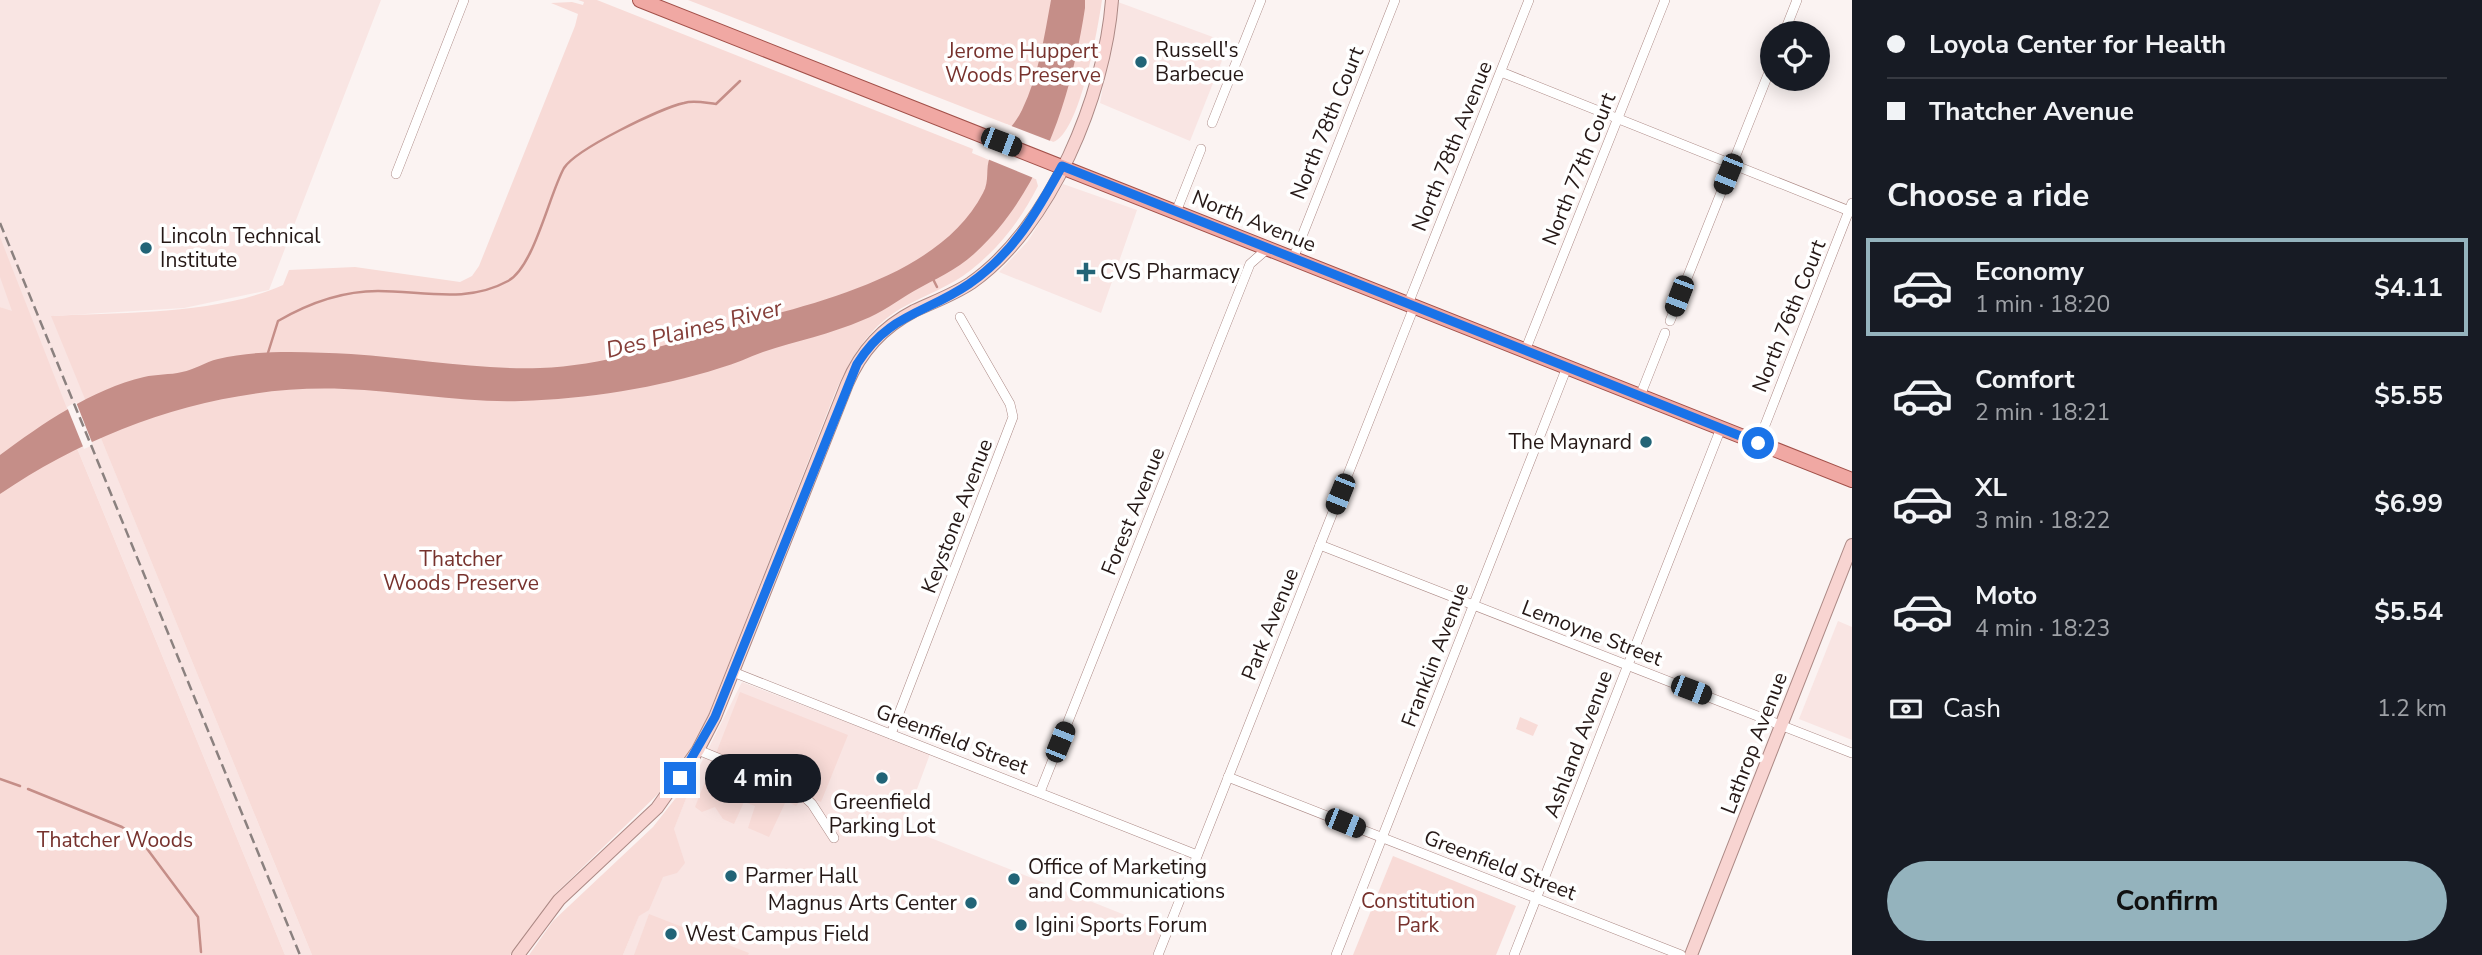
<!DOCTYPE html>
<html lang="en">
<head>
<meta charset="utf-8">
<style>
  :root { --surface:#171b24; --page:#242831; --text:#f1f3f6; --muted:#9ea1a6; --line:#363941; --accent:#94b3bd }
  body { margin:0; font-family:"Nunito Sans",sans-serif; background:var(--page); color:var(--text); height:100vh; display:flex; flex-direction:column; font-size:26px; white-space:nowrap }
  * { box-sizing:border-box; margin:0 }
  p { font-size:23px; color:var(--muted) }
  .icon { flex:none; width:38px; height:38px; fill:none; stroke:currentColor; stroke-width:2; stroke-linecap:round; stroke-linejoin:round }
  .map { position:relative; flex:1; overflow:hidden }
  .drawer { display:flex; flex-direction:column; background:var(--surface); width:630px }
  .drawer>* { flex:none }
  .hud { display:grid; align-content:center; height:154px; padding:0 35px; background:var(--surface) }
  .fabs { position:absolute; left:1760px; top:21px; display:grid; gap:14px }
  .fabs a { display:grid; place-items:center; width:70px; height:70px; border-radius:50%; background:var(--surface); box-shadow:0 4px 18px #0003; font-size:35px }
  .end { position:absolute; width:32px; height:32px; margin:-16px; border:9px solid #1a73e8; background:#fff; box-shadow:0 0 0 4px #fff }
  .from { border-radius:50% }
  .bubble { position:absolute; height:49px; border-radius:24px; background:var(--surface); box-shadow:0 4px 18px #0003; font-size:23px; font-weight:700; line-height:49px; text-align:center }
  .car { position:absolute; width:21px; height:42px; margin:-21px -10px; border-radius:9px; box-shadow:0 0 5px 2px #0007; background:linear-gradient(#222 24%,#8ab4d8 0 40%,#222 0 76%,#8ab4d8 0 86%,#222 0) }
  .hud b { display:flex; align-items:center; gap:24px; height:66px; font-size:26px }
  .hud b+b { border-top:2px solid var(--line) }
  .hud i { width:18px; height:18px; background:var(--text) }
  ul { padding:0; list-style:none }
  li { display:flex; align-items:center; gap:21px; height:98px; margin:0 14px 10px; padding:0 21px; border:4px solid transparent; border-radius:0px }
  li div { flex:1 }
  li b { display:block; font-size:26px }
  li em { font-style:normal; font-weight:700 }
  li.current { border-color:var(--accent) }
  li>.icon { width:63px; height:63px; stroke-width:1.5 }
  h2 { padding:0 35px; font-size:32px; line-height:84px }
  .pay { display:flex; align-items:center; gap:18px; height:77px; padding:0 35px; font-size:26px }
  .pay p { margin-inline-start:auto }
  .primary-button { display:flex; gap:14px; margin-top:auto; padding:14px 35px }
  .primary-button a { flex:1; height:80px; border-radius:42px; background:var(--accent); color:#111; font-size:28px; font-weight:700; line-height:80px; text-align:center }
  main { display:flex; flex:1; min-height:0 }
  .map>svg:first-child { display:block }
</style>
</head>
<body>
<main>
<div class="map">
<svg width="1852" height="955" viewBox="0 0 1852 955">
  <rect width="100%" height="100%" fill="#fbf3f2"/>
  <g fill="#f9e5e3">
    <polygon points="0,0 381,0 269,290 184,308 52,316 86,401 63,413 24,317 0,307"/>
    <polygon points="1118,2 1229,43 1190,141 1100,103"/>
    <polygon points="1063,184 1137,210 1101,313 999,272 1028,241"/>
    <polygon points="101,438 312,955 285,955 77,448"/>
    <polygon points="1838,621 1852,627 1852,740 1799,719"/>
    <polygon points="742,682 930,754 903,827 1163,930 1153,955 623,955 697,771"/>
  </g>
  <g fill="#f8dbd7">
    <path d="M578 0H597L973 149 972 153 1036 179 1038 186C1022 218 999 248 971 270 950 287 924 295 900 309 868 328 850 359 835 393L709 714 695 742 658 794 556 893 510 955H312L51 316C124 312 216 315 283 285L289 270 355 267 460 282 472 276 479 266 575 26 578 14 551 3 572 2 583 5 584 2Z"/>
    <path d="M688 0H1102C1098 27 1080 133 1053 142Z"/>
    <polygon points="0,237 68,411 63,414 285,955 0,955 0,307 12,311 0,277"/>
    <polygon points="740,692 848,735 821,802 804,796 796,806 786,801 769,837 748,828 755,806 744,802 734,824 723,819 715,807 702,812 695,807"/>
    <polygon points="1520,717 1538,725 1533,736 1516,729"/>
    <polygon points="697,771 674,829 685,863 677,873 663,877 649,910 639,916 623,955 529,955 553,921 653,827"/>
    <polygon points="1393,856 1516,906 1496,955 1353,955"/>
    <polygon points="649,914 749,953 748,955 634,955"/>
  </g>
  <path fill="#c58e88" d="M1051 0H1085V8C1072 94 1042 192 975 253 957 270 935 279 914 291 897 301 881 313 863 320 831 334 796 341 763 352 749 357 735 364 720 368 658 388 586 399 521 401 462 403 403 391 344 389 224 384 99 426 0 494V455C42 424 92 389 144 377 156 374 170 375 182 372 194 370 205 362 218 359 259 349 309 352 351 354 414 358 476 370 540 368 602 366 661 346 720 329 805 305 938 280 983 193 990 181 985 168 990 157 998 139 1014 127 1022 110 1039 75 1044 37 1051 0Z"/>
  <g fill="#fbf3f2">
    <polygon points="1006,124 1053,142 1036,179 985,158"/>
    <polygon points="76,402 93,445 84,449 67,407"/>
  </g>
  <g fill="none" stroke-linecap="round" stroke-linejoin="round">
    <g stroke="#c58e88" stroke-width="2.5">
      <polyline points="932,277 937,287"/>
      <path d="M267 356 278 321C309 303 341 291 378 291 423 291 466 304 508 281 534 267 549 195 564 168 576 149 661 108 684 103 694 100 706 103 716 104L740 81"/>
      <polyline points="0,779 20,786"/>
      <polyline points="28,789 122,827 139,838 198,917 201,952"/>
    </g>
    <g stroke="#ab8884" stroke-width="10">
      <g id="street">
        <polyline points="1784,33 1797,0"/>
        <polyline points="1501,72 1852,212"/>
        <polyline points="1212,123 1261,0"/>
        <polyline points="396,174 464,0"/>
        <polyline points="1176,212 1201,149"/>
        <polyline points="1293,259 1395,0"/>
        <polyline points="1408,304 1529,0"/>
        <polyline points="1670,321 1773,62"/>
        <polyline points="1525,351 1665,0"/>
        <polyline points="1640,396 1665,333"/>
        <polyline points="1758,443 1852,203"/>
        <polyline points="1320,545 1852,753"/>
        <polyline points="733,672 1197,855"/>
        <polyline points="891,734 1013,417 1010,404 960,317"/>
        <polyline points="698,750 742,768 768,770 781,775 812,804 834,838"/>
        <polyline points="1228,777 1681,955"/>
        <polyline points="1040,792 1250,264 1267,249"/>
        <polyline points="1158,955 1414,307"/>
        <polyline points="1336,955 1567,367"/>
        <polyline points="1514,955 1721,428"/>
      </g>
    </g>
    <g stroke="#ab8884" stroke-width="14">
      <g id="secondary">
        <path d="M518 955 559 900 657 808 698 750 715 717 847 384C860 353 883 327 914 311 933 302 953 295 971 283 1051 227 1105 95 1112 0"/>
        <polyline points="1691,955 1852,545"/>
      </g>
    </g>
    <g stroke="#a25049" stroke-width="16">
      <polyline id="primary" points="640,0 1852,480"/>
    </g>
    <use href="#street" stroke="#fff" stroke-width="9"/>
    <use href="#secondary" stroke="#f8d4d1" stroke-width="12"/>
    <use href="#primary" stroke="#f0a8a3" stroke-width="14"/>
    <polyline stroke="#8b817f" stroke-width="2.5" stroke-dasharray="10 5" stroke-linecap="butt" points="0,223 300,955"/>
  </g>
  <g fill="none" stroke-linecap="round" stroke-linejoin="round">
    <path stroke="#1a73e8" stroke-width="9" d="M680 778 715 717 857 364C888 314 925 314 969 284 1013 254 1037 212 1062 166L1758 443"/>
  </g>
  <g fill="#226477" stroke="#fff" stroke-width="2.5">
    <circle cx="1141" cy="62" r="7"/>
    <circle cx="146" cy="248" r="7"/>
    <path d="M1082.5 261.5h7v7h7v7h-7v7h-7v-7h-7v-7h7z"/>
    <circle cx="1646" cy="442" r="7"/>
    <circle cx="882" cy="778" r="7"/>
    <circle cx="731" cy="876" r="7"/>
    <circle cx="1014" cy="879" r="7"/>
    <circle cx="971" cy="903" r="7"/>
    <circle cx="1021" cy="925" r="7"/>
    <circle cx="671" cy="934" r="7"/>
  </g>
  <g text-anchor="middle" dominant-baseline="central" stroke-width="7" stroke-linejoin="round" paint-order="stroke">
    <g font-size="21" fill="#251816" stroke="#fff" text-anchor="start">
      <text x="1155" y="50">Russell's<tspan x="1155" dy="24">Barbecue</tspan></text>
      <text x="160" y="236">Lincoln Technical<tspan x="160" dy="24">Institute</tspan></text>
      <text x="1100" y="272">CVS Pharmacy</text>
      <text x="1632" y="442" text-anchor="end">The Maynard</text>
      <text x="882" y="802" text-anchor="middle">Greenfield<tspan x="882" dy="24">Parking Lot</tspan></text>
      <text x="1028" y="867">Office of Marketing<tspan x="1028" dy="24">and Communications</tspan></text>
      <text x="745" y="876">Parmer Hall</text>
      <text x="957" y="903" text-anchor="end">Magnus Arts Center</text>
      <text x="1035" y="925">Igini Sports Forum</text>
      <text x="685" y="934">West Campus Field</text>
    </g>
    <g font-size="21" fill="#77322d" stroke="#fff">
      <text x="1023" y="51">Jerome Huppert<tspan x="1023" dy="24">Woods Preserve</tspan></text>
      <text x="461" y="559">Thatcher<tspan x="461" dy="24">Woods Preserve</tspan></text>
      <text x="115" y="840">Thatcher Woods</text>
      <text x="1418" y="901">Constitution<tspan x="1418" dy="24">Park</tspan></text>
    </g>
    <g font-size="21" fill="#251816" stroke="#fff">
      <text transform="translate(1327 123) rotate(-68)">North 78th Court</text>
      <text transform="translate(1452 146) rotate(-68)">North 78th Avenue</text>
      <text transform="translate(1579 169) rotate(-68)">North 77th Court</text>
      <text transform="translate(1254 221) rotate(22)">North Avenue</text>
      <text transform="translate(1789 316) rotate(-68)">North 76th Court</text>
      <text transform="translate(1133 511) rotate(-68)">Forest Avenue</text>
      <text transform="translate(957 516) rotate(-69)">Keystone Avenue</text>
      <text transform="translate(1270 624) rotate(-68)">Park Avenue</text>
      <text transform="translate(1592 633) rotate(21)">Lemoyne Street</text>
      <text transform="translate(1435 655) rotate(-69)">Franklin Avenue</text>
      <text transform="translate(952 739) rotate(21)">Greenfield Street</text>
      <text transform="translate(1754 743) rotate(-69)">Lathrop Avenue</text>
      <text transform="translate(1578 744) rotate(-69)">Ashland Avenue</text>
      <text transform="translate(1500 865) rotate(21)">Greenfield Street</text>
    </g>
    <g font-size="23" font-style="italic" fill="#853e39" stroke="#fff">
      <text transform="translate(694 329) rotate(-14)">Des Plaines River</text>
    </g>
  </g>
</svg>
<div class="fabs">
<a><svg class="icon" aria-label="locate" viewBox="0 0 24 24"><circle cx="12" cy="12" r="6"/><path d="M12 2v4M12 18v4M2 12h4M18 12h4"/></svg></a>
</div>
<i class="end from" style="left:1758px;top:443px"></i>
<i class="end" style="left:680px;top:778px"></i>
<div class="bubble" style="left:705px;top:754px;width:116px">4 min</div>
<i class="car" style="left:1001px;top:142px;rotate:111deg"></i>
<i class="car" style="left:1728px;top:174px;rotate:202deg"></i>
<i class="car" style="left:1679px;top:296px;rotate:201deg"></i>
<i class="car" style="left:1340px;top:494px;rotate:202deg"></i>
<i class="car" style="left:1691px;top:690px;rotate:111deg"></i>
<i class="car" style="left:1060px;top:742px;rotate:22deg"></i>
<i class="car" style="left:1345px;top:823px;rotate:112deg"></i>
</div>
<section class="drawer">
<div class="hud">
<b><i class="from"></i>Loyola Center for Health</b>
<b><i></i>Thatcher Avenue</b>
</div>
<h2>Choose a ride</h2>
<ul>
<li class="current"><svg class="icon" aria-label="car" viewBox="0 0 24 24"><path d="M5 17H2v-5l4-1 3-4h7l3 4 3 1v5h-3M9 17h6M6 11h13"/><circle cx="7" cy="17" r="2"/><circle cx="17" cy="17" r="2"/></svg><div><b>Economy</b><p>1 min · 18:20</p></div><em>$4.11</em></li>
<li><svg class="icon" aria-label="car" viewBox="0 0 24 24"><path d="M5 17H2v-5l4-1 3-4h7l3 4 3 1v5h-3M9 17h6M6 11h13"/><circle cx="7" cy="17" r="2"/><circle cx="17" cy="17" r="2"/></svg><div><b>Comfort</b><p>2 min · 18:21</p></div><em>$5.55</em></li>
<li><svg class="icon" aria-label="car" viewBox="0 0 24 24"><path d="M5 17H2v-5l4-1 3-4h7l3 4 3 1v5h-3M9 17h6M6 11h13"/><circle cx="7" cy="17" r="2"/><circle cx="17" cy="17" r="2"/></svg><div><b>XL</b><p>3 min · 18:22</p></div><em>$6.99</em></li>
<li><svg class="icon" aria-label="car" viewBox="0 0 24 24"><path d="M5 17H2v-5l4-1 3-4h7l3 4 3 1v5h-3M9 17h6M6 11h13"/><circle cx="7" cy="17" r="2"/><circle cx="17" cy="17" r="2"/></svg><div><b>Moto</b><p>4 min · 18:23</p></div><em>$5.54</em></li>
</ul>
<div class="pay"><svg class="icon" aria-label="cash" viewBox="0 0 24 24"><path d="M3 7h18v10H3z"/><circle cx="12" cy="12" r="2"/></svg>Cash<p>1.2 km</p></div>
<div class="primary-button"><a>Confirm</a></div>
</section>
</main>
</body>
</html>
